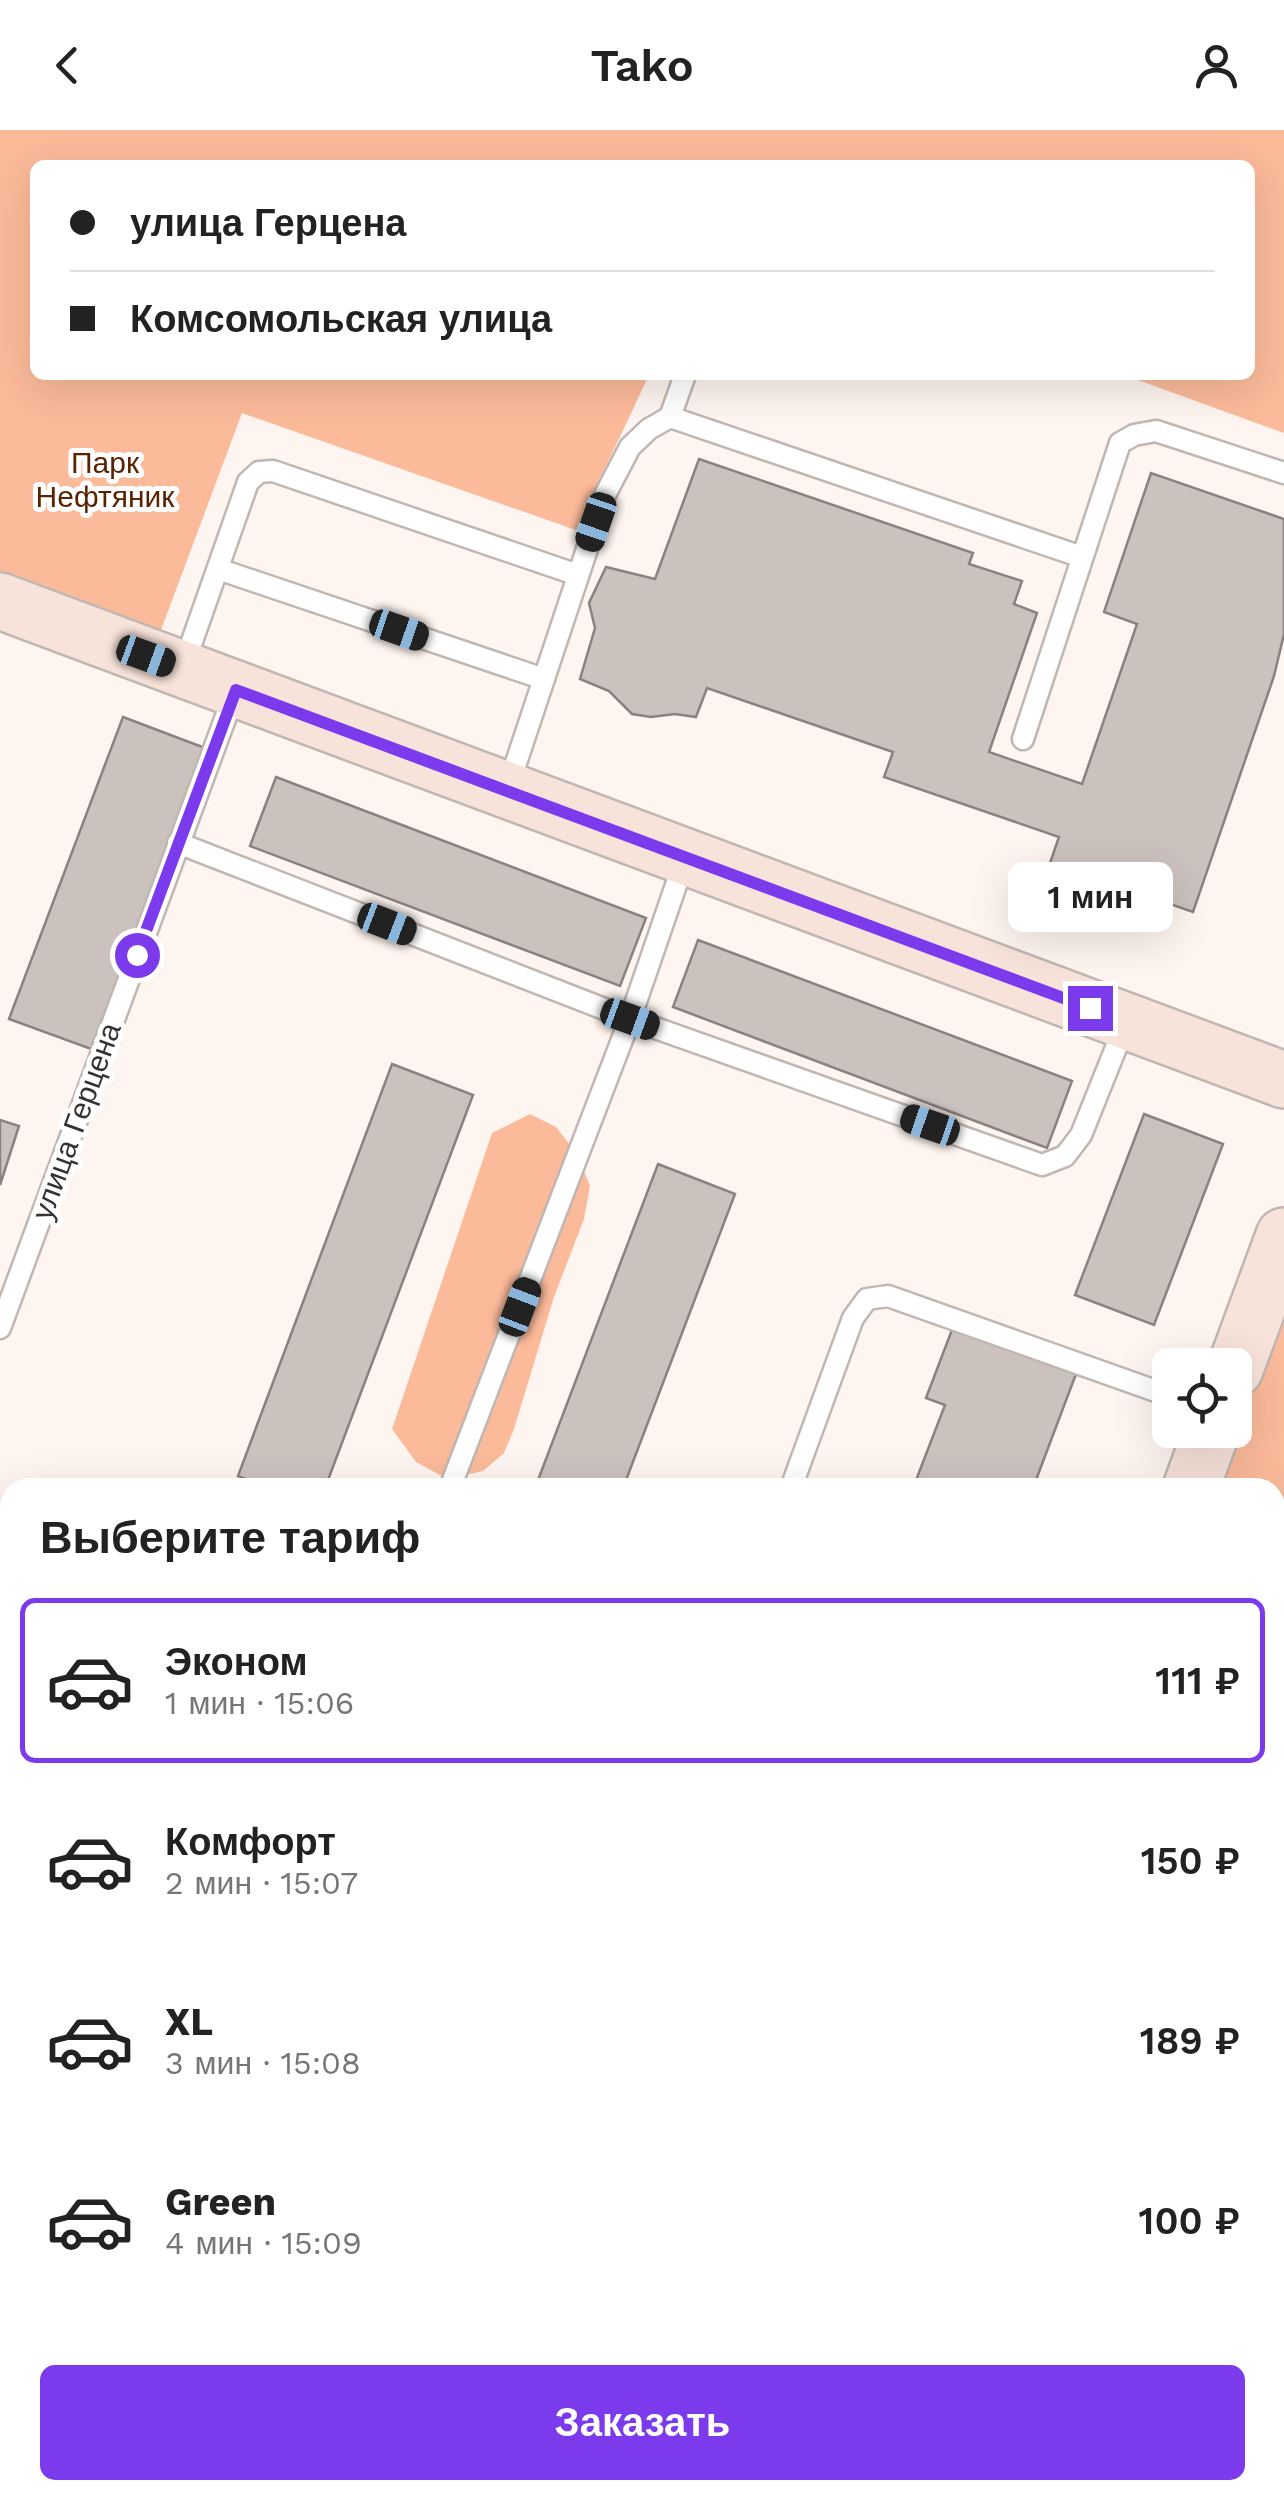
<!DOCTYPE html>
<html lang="ru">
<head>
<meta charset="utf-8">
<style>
  :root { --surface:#fff; --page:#f6f6f6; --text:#222; --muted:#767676; --line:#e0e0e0; --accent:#7c3aed }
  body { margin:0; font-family:"Work Sans",sans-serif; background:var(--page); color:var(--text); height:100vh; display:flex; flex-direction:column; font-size:38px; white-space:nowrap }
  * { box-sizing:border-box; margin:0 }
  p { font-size:32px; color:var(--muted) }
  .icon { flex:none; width:55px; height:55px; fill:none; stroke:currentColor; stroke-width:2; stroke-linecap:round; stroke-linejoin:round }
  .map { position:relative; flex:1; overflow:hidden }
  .drawer { position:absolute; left:0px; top:1348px; width:1285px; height:1022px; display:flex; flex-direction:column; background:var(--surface); border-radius:30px 30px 0 0; box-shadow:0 10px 40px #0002 }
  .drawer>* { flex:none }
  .hud { position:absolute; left:30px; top:30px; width:1225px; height:220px; border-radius:15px; box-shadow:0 10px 40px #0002; display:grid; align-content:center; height:220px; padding:0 40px; background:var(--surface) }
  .tools { position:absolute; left:1152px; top:1218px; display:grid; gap:20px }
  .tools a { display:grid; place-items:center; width:100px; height:100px; border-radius:15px; background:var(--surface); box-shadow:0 10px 40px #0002; font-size:50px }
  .end { position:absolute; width:45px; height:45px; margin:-22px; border:12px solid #7c3aed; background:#fff; box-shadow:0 0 0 5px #fff }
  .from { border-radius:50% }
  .bubble { position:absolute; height:70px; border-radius:15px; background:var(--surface); box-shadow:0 10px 40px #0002; font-size:32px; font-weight:600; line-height:70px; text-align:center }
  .car { position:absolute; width:30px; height:60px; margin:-30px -15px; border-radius:12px; box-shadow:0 0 8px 2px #0007; background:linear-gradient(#222 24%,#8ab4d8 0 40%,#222 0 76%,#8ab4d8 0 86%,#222 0) }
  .hud b { display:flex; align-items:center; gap:35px; height:95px; font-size:38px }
  .hud b+b { border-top:2px solid var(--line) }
  .hud i { width:25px; height:25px; background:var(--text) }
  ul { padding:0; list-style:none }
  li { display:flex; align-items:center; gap:30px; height:165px; margin:0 20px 15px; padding:0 20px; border:5px solid transparent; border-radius:15px }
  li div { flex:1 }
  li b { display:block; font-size:38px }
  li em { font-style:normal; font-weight:600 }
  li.selected { border-color:var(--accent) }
  li>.icon { width:90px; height:90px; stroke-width:1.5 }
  h2 { padding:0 40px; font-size:45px; line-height:120px }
  .cta { display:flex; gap:20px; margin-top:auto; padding:20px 40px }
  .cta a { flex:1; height:115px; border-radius:15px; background:var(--accent); color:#fff; font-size:40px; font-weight:600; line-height:115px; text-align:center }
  header { display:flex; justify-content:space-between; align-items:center; height:130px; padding:0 40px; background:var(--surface); font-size:45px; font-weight:600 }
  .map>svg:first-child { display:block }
</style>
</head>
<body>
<header><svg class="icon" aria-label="back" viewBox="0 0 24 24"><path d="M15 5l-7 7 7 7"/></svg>Tako<svg class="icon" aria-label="person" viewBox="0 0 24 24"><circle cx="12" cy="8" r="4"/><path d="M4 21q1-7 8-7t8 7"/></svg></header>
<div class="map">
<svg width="1284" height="2369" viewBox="0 0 1284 2369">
  <rect width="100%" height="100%" fill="#fef5f0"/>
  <g fill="#fbba9a">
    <polygon points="0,0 1284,0 1284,303 1124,245 1250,245 1250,35 35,35 35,245 649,245 576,400 242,283 158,508 0,449"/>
    <polygon points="530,984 556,997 577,1024 590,1056 584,1089 554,1167 514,1299 504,1323 483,1341 447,1349 416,1332 392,1299 492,1003"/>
    <polygon points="1284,1168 1284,1658 1275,1655 1275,1358 1215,1358"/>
  </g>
  <g fill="#cbc2be" stroke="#8a827e" stroke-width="2.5">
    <polygon points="699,329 973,423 969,434 1022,451 1014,474 1037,483 989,622 1082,654 1137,494 1104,482 1151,343 1284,389 1284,504 1274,546 1193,782 1050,733 1059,707 884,647 893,622 707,558 696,587 675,584 651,587 632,584 609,561 580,549 595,498 589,473 606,437 655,449"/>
    <polygon points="123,587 205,618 91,919 9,889"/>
    <polygon points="276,647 646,788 620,856 250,716"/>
    <polygon points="698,810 1072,951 1047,1018 673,877"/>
    <polygon points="392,934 473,965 325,1358 269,1358 238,1346"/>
    <polygon points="1144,984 1223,1014 1154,1195 1075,1165"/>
    <polygon points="0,990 19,996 0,1055"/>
    <polygon points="658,1034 735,1064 623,1358 535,1358"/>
    <polygon points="953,1197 1076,1244 1033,1358 913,1358 945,1275 926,1268"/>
    <polygon points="0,1507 10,1511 10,1585 0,1581"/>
    <polygon points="1275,1685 1284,1688 1284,1853 1280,1764 1275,1762"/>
    <polygon points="0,1961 10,1964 10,1978 0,2010"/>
    <polygon points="10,2032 10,2067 0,2064"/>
    <polygon points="123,2360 259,2360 256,2369 147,2369"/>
    <polygon points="648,2360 712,2360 709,2369 673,2369"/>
    <polygon points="947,2360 995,2360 992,2369 944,2369"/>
  </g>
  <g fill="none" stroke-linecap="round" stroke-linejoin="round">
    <g stroke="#c0b7b3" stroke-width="25">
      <g id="lane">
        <polyline points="670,287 685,245"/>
        <polyline points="218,439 544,549"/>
        <polyline points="183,537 248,352 259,342 273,341 578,445"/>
        <polyline points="1023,609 1120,313 1134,305 1156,301 1284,343"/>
        <polyline points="508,657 605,365 630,317 649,299 670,287 1082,427"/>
        <polyline points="178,713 630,889 1042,1035 1065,1026 1081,1005 1126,893"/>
        <polyline points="0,1198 235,562"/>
        <polyline points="450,1358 630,889 685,729"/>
        <polyline points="791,1358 853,1188 867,1169 888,1166 1170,1266"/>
        <polyline points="0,1445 10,1449"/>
        <polyline points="561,2369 564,2360"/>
      </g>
    </g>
    <g stroke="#c0b7b3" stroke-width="60">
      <g id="secondary">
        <polyline points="0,471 1284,950"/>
        <polyline points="1235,1239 1284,1106"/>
        <polyline points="1191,1358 1212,1300"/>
        <polyline points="819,2369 822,2360"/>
      </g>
    </g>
    <use href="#lane" stroke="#fff" stroke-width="20"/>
    <use href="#secondary" stroke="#f8e3da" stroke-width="55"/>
  </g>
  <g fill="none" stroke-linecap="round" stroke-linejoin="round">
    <polyline stroke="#7c3aed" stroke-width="12" points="137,825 236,560 1090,878"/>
  </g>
  <g text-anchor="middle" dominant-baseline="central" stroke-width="10" stroke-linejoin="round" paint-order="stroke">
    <g font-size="30" fill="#5a2300" stroke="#fff">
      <text x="105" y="332">Парк<tspan x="105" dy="34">Нефтяник</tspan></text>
    </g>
    <g font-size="30" fill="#363231" stroke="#fff">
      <text transform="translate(76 991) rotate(-70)">улица Герцена</text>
    </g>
  </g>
</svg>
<div class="tools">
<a><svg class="icon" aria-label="locate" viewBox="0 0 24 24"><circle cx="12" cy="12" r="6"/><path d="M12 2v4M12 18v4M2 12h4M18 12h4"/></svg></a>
</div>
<i class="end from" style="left:137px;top:825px"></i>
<i class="end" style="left:1090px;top:878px"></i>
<div class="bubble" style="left:1008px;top:732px;width:165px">1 мин</div>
<i class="car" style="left:596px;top:392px;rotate:199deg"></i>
<i class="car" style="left:399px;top:500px;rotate:109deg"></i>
<i class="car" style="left:146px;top:526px;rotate:110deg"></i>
<i class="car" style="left:387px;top:794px;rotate:111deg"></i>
<i class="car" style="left:630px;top:889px;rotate:110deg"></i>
<i class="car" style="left:930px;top:995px;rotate:289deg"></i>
<i class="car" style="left:520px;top:1177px;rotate:21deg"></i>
<div class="hud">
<b><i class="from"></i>улица Герцена</b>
<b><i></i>Комсомольская улица</b>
</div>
<section class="drawer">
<h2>Выберите тариф</h2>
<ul>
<li class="selected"><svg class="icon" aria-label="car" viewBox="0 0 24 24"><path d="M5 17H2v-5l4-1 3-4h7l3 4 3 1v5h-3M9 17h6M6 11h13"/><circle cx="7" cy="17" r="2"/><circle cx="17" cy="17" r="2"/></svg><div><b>Эконом</b><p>1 мин · 15:06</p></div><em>111 ₽</em></li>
<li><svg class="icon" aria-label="car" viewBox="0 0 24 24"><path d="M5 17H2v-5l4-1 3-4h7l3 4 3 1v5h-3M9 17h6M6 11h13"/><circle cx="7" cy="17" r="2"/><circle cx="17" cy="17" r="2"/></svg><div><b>Комфорт</b><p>2 мин · 15:07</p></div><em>150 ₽</em></li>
<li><svg class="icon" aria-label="car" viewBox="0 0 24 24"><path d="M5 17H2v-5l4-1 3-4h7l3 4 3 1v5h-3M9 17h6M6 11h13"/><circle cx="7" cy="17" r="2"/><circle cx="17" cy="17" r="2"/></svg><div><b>XL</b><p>3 мин · 15:08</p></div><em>189 ₽</em></li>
<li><svg class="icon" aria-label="car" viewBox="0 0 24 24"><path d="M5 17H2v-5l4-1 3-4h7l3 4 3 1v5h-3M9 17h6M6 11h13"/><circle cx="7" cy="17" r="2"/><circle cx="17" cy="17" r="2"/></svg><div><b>Green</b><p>4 мин · 15:09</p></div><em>100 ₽</em></li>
</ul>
<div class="cta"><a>Заказать</a></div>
</section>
</div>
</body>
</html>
